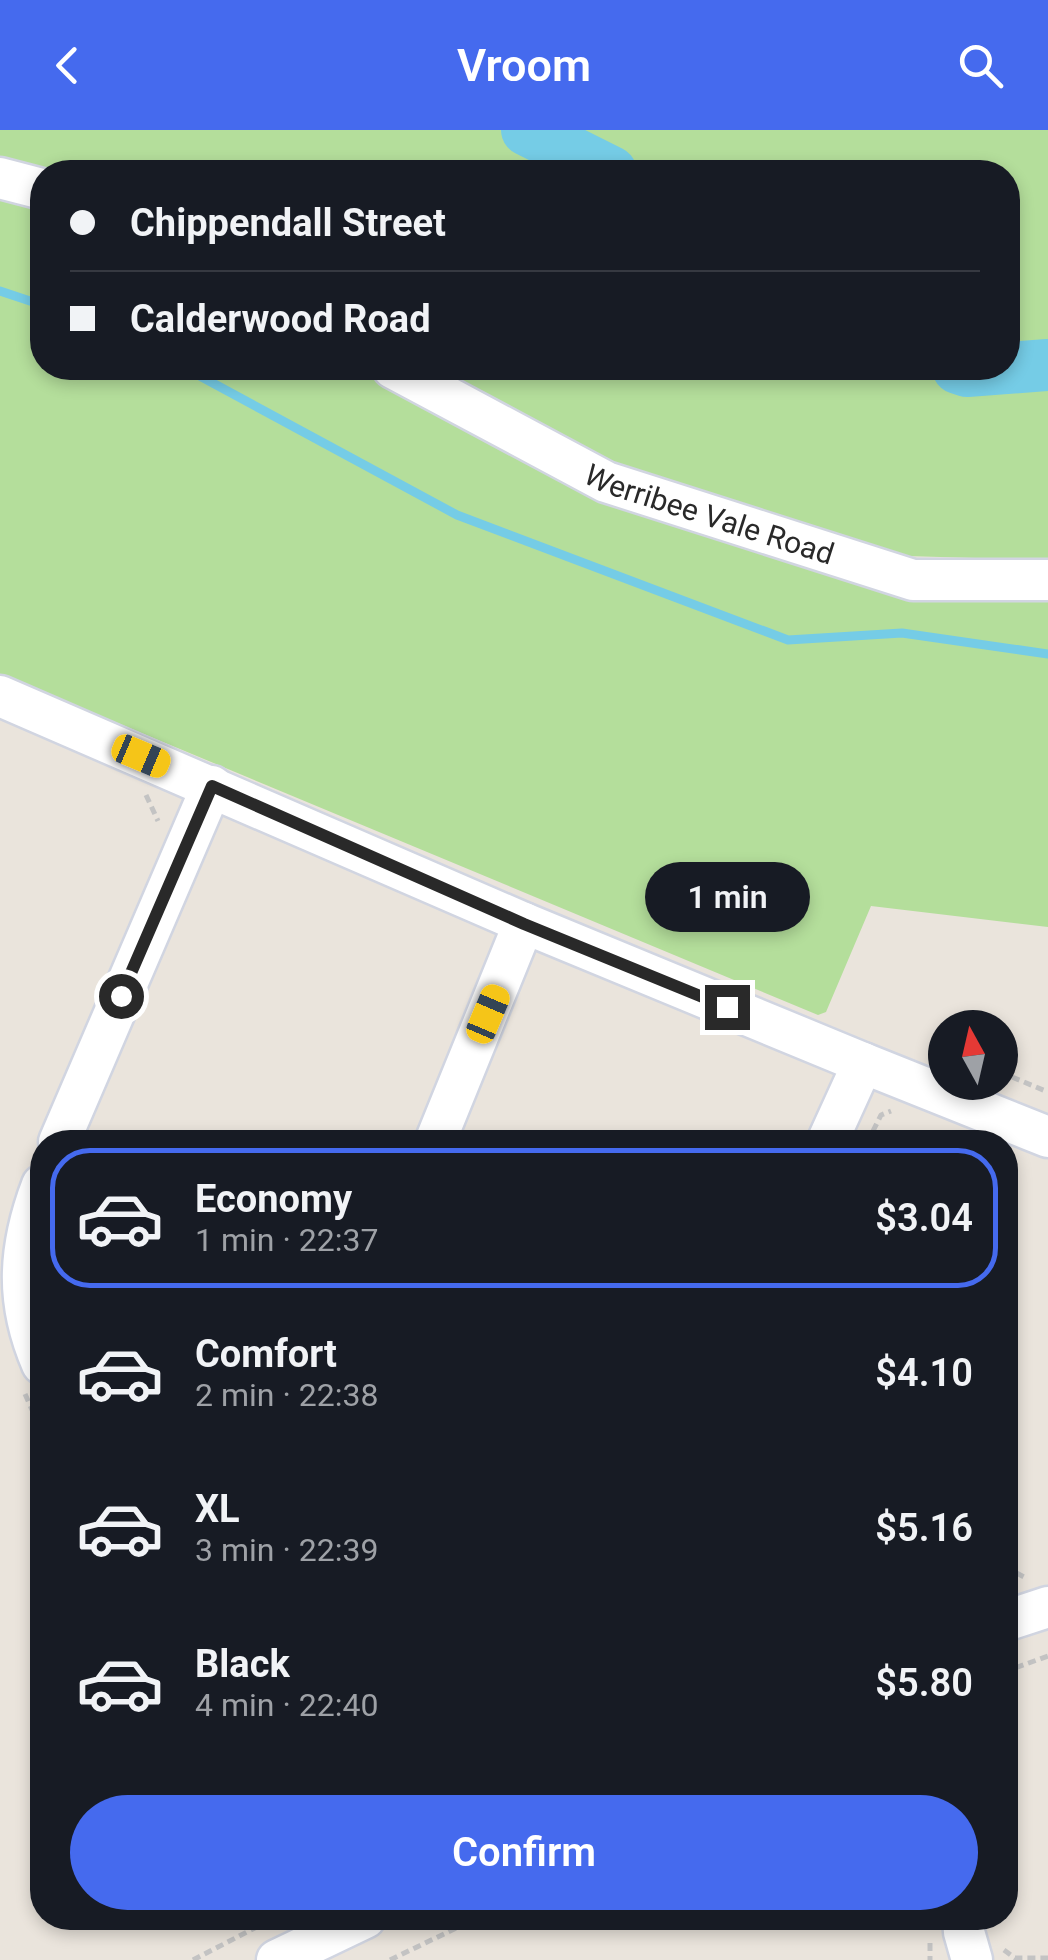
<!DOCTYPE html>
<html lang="en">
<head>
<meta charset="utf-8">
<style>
  :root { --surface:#171b24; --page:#20242c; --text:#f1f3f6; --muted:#9ea1a6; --line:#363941; --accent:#456aee }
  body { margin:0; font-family:Roboto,sans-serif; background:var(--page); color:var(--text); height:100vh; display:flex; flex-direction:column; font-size:38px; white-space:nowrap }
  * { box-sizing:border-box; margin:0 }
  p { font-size:32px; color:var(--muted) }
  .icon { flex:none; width:55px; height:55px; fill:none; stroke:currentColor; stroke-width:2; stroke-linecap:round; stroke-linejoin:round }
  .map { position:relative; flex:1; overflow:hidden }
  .sheet { position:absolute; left:30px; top:1000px; width:988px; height:800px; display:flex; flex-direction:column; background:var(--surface); border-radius:40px; box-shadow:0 5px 15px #0003 }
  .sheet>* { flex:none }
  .guide { position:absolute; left:30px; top:30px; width:990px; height:220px; border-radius:40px; box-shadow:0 5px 15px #0003; display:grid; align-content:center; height:220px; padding:0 40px; background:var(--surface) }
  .needle { width:65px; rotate:352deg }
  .buttons { position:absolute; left:928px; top:880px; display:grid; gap:20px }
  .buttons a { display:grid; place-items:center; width:90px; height:90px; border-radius:50%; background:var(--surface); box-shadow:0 5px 15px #0003; font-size:50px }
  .end { position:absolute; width:45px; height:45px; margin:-22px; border:12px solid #292929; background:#fff; box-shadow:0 0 0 5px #fff }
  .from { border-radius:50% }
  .bubble { position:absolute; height:70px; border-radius:35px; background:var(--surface); box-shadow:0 5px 15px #0003; font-size:32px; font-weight:600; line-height:70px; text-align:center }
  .car { position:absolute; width:30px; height:60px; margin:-30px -15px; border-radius:12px; box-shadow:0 0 8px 2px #0007; background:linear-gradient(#f5c518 24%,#345 0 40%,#f5c518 0 76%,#345 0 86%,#f5c518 0) }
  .guide b { display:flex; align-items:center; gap:35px; height:95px; font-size:38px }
  .guide b+b { border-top:2px solid var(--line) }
  .guide i { width:25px; height:25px; background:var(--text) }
  ul { padding:18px 0 0; list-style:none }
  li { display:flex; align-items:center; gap:30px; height:140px; margin:0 20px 15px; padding:0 20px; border:5px solid transparent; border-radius:40px }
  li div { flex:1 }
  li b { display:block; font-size:38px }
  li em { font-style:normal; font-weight:600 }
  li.current { border-color:var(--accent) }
  li>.icon { width:90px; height:90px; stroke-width:1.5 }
  .action { display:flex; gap:20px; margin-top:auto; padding:20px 40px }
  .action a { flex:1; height:115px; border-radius:60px; background:var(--accent); color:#fff; font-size:40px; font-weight:600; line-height:115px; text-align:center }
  header { display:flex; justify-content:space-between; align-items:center; height:130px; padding:0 40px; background:var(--accent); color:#fff; font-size:45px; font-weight:600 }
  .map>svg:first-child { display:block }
</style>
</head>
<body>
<header><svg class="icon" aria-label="back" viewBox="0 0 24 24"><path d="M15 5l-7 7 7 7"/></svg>Vroom<svg class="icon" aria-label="search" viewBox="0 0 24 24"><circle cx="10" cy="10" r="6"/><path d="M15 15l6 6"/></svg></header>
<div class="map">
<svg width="1048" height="1830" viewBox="0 0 1048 1830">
  <rect width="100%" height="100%" fill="#eae4dc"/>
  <g fill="#b4de9b">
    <polygon points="0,0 1048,0 1048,430 906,426 611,334 436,238 1008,238 1008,42 52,42 0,28"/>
    <polygon points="0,64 42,76 42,238 358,238 604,371 1048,466 1048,797 871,776 826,882 818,885 0,544"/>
  </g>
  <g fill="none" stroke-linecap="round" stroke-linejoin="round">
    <g stroke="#75cce6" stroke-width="9">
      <polyline points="0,161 42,175"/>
      <polyline points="185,238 457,385 788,510 902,503 1048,524"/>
    </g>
    <g stroke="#75cce6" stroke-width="52">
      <polyline points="527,0 611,42"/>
      <polyline points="958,238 967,241 1048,235"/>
    </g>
    <g stroke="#d1d5e1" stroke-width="45">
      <g id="minor">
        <polyline points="0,48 42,59"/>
        <path id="s1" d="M393 238 606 352 913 450H1048"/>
        <polyline points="0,566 524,793 863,933 827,1012"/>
        <polyline points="863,933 1048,1007"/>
        <polyline points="59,1012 212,656"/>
        <polyline points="435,1012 524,793"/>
        <path d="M42 1055C18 1118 15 1172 42 1234"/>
        <polyline points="1005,1491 1048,1477"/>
        <polyline points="963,1788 964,1802 972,1830"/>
        <polyline points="277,1830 365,1788"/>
      </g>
    </g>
    <g stroke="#c3c3c3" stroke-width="5" stroke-dasharray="8 5" stroke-linecap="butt">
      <polyline points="146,665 158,691"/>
      <polyline points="937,926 942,918 945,920"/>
      <polyline points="1000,942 1048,962"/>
      <polyline points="873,1001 881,985 891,981"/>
      <polyline points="25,1264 42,1302"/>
      <polyline points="1005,1437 1024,1447"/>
      <polyline points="1005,1561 1015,1538 1048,1526"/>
      <polyline points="930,1813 930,1830"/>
      <polyline points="1004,1820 1015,1828 1048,1828"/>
      <polyline points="193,1830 274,1788"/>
      <polyline points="390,1830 477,1788"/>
    </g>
    <use href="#minor" stroke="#fff" stroke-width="40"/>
  </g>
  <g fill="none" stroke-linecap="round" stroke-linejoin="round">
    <polyline stroke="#292929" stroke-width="12" points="121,866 212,656 524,794 727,877"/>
  </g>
  <g text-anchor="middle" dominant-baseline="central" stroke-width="9" stroke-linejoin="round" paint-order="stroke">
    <g font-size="30" fill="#292929" stroke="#fff">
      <text stroke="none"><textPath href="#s1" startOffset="350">Werribee Vale Road</textPath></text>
    </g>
  </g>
</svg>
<div class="buttons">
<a><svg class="needle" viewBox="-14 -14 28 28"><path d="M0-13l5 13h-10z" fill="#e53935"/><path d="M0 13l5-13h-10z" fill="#9ea1a6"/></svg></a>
</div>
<i class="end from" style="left:121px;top:866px"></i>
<i class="end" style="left:727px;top:877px"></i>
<div class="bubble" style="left:645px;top:732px;width:165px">1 min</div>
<i class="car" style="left:141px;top:626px;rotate:113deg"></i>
<i class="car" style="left:488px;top:884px;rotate:23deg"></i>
<div class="guide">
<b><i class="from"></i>Chippendall Street</b>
<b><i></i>Calderwood Road</b>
</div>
<section class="sheet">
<ul>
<li class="current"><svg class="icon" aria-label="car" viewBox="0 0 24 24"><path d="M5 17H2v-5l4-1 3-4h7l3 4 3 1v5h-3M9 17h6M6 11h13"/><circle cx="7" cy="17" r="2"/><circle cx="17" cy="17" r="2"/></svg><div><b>Economy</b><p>1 min · 22:37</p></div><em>$3.04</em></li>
<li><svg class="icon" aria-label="car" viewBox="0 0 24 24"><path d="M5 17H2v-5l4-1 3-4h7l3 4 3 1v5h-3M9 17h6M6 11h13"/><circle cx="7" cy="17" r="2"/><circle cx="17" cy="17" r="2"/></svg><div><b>Comfort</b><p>2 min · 22:38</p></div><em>$4.10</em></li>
<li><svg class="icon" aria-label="car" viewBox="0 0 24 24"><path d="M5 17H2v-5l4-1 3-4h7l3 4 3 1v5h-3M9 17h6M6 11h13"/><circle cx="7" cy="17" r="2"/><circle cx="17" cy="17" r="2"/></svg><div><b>XL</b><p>3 min · 22:39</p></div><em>$5.16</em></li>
<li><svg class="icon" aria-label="car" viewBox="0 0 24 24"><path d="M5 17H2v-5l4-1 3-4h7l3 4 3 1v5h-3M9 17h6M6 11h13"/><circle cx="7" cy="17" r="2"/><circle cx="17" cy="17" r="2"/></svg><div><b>Black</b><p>4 min · 22:40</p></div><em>$5.80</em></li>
</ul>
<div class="action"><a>Confirm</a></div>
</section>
</div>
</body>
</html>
